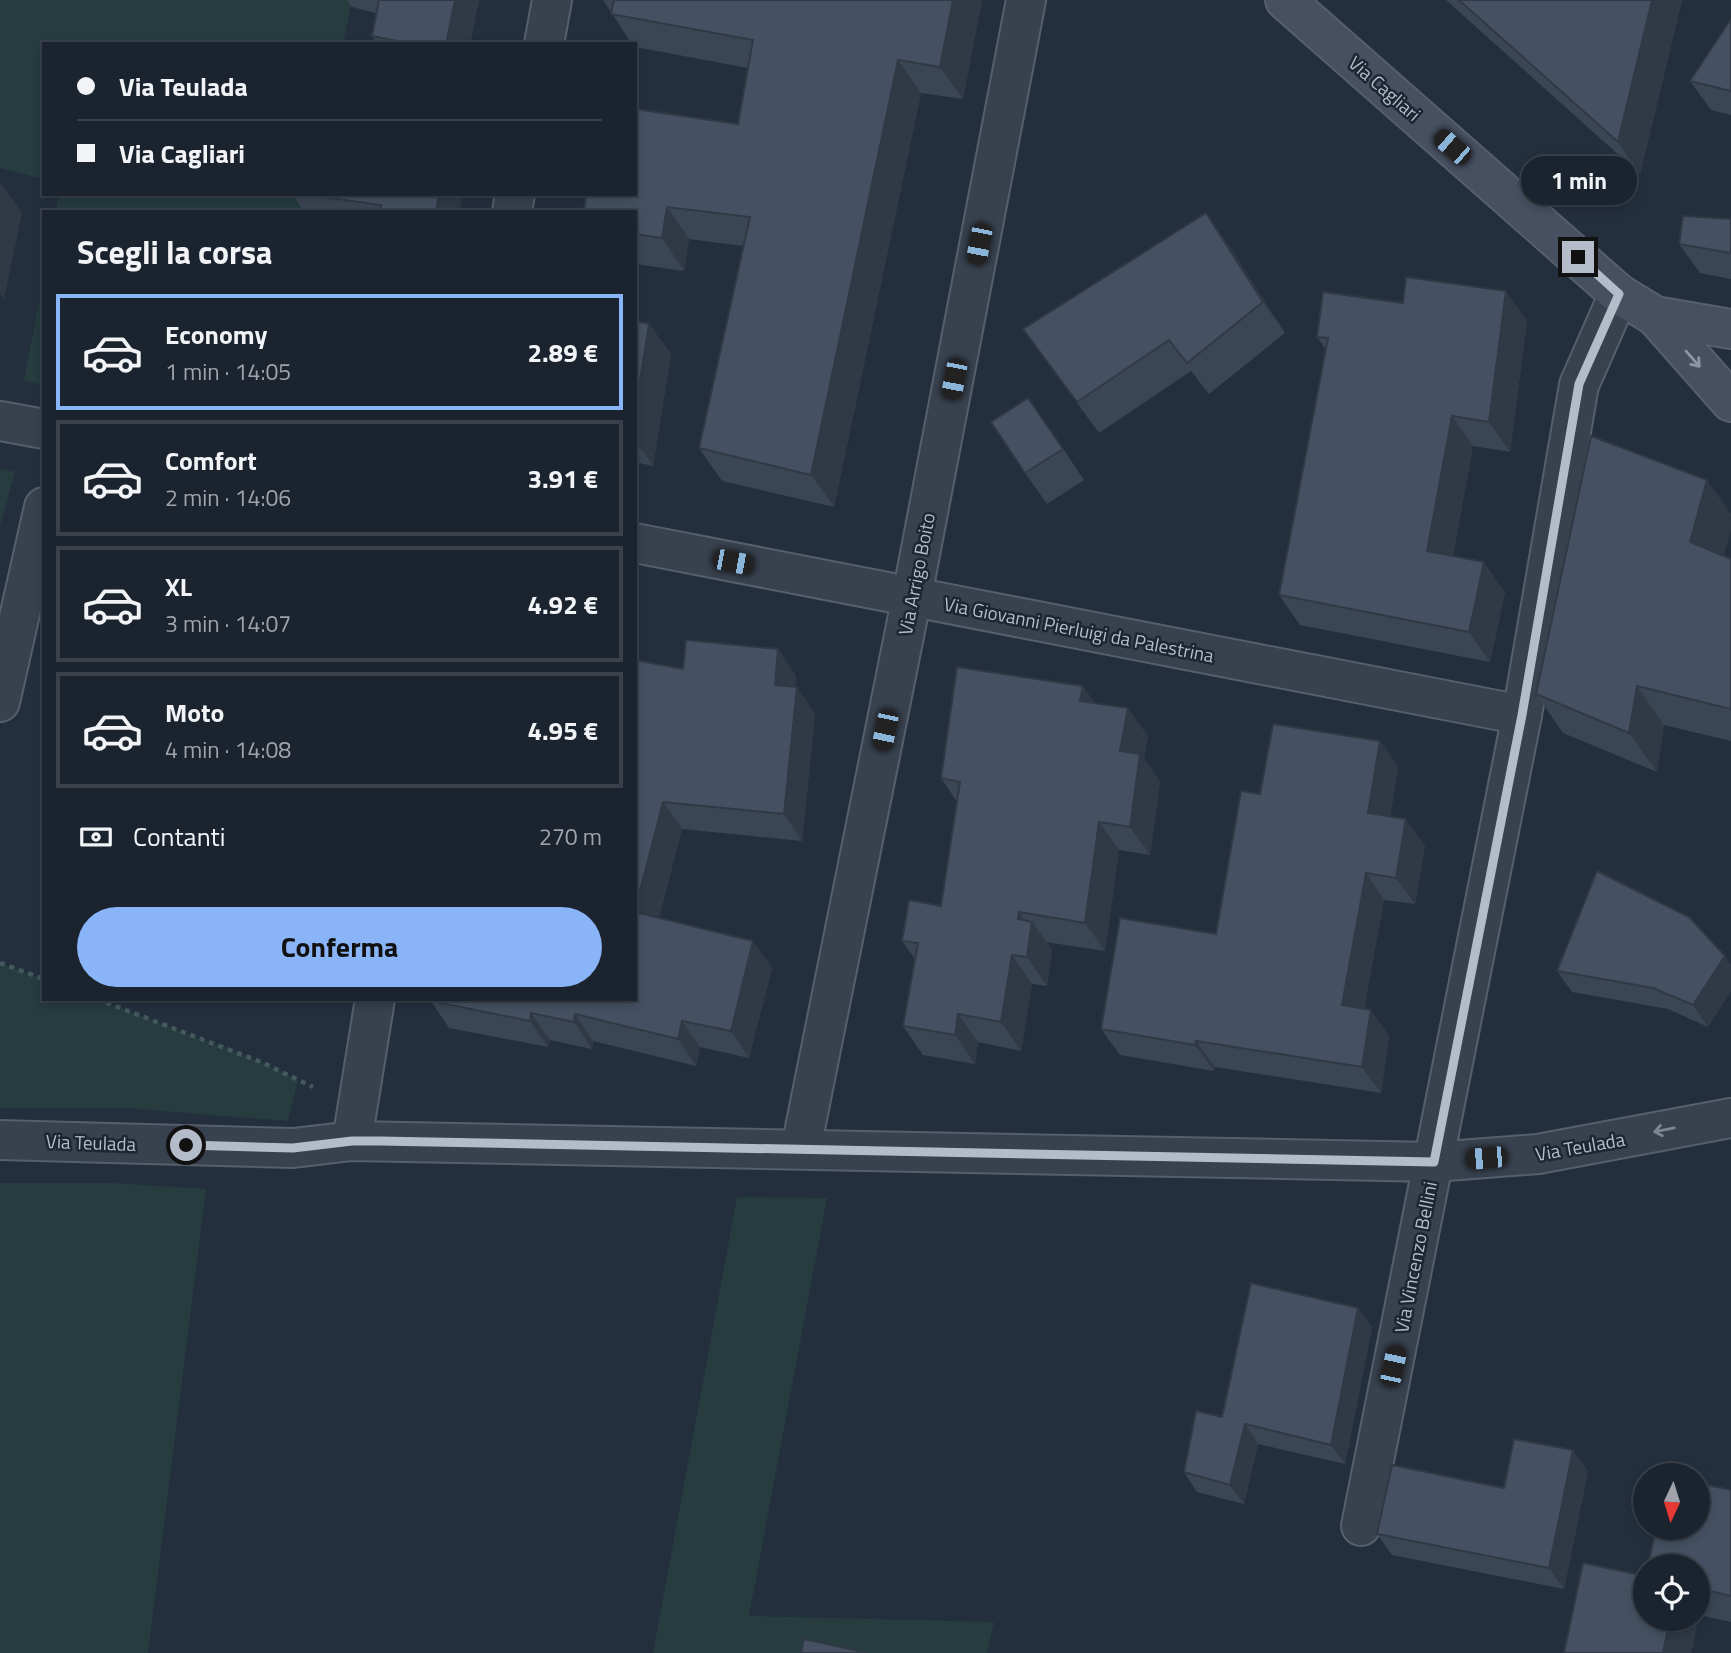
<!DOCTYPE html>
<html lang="it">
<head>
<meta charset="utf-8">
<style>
  :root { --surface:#1b232e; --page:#282f3a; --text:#f1f3f6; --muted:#a0a4aa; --line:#39404a; --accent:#8ab4f8 }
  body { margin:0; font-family:"Titillium Web",sans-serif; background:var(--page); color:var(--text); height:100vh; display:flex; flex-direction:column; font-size:26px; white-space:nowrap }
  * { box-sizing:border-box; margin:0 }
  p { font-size:23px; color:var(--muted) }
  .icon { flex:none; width:38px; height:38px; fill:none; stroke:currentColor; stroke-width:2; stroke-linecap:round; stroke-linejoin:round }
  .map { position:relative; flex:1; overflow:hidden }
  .drawer { position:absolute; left:42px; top:210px; width:595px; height:791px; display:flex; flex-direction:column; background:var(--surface); border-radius:0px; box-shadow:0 4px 10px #0003,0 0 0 2px var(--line) }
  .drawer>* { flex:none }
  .banner { position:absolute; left:42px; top:42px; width:595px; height:154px; border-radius:0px; box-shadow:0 4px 10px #0003,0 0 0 2px var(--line); display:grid; align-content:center; height:154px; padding:0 35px; background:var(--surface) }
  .needle { width:46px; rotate:184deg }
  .buttons { position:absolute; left:1633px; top:1463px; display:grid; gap:14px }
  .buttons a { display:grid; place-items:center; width:77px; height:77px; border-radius:50%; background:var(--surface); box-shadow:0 4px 10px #0003,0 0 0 2px var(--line); font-size:35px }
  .end { position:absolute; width:32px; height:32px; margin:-16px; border:9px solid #b4bcc9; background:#111; box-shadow:0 0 0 4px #111 }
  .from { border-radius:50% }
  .bubble { position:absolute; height:49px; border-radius:24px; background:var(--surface); box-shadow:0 4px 10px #0003,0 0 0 2px var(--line); font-size:23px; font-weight:700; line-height:49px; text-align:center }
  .car { position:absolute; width:21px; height:42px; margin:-21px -10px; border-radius:9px; box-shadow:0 0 5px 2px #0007; background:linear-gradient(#222 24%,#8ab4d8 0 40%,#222 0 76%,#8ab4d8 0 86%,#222 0) }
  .banner b { display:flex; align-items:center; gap:24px; height:66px; font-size:26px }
  .banner b+b { border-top:2px solid var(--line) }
  .banner i { width:18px; height:18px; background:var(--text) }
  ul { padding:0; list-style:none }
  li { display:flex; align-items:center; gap:21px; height:116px; margin:0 14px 10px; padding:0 21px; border:4px solid var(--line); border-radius:0px }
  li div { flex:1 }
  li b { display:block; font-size:26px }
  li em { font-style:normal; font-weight:700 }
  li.on { border-color:var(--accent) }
  li>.icon { width:63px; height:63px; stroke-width:1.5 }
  h2 { padding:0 35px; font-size:32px; line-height:84px }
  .pay { display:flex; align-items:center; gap:18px; height:77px; padding:0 35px; font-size:26px }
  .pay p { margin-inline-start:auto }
  .cta { display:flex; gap:14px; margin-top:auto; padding:14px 35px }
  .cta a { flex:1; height:80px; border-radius:42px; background:var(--accent); color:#111; font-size:28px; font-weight:700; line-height:80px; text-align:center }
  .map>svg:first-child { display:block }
</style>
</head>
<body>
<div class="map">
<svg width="1731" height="1653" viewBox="0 0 1731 1653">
  <rect width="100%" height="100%" fill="#242f3e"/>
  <g fill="#263c3f">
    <polygon points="0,0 352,0 343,44 44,44 44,179 0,168"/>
    <polygon points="59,194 312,194 309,212 56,212"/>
    <polygon points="44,276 44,385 24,381"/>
    <polygon points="0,469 15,472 0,526"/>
    <polygon points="0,963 44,979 44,999 97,999 261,1062 298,1080 288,1121 125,1108 0,1108"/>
    <polygon points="0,1183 112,1183 206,1189 148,1653 0,1653"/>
    <polygon points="737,1197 827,1198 749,1616 994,1622 987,1653 653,1653"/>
  </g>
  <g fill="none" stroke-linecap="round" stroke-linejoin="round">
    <g stroke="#565f6c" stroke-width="42">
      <g id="street">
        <polyline points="544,44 552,0"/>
        <polyline points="512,212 515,194"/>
        <polyline points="0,421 44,429"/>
        <polyline points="635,543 1522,715"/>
        <polyline points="0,702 44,507"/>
        <polyline points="0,1140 293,1148 352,1141 1434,1162 1538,1154 1731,1118"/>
        <polyline points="352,1141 375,999"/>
        <polyline points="801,1148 912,596 1026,0"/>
        <polyline points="1361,1526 1522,715 1579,385 1619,294"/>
      </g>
    </g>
    <g stroke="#565f6c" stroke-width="42">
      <g id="secondary">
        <polyline points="1285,0 1619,294 1655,316 1731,402"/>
        <polyline points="1655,316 1731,329"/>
      </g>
    </g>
    <g stroke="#44595c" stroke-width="4.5" stroke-dasharray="5 5" stroke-linecap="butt">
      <polyline points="0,963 44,979"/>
      <polyline points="97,999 261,1062 313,1087"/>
    </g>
    <use href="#street" stroke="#38414e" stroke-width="38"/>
    <use href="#secondary" stroke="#465061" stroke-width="38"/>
  </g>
  <g fill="#3b4654">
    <polygon points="347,0 479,0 470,44 377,44 372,36 376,13 352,7"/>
    <polygon points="603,0 982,0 963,99 921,93 834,507 722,481 699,448 743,246 689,239 684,271 635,264 635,212 738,124 748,68 635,47 635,44 632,44"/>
    <polygon points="1446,0 1682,0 1640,174"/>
    <polygon points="1731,19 1731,115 1711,110 1690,81"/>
    <polygon points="292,194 463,194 459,212 304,212"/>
    <polygon points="1731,219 1731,279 1700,273 1679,244"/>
    <polygon points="1228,244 1285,333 1209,394 1191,371 1099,433 1023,329"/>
    <polygon points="635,321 649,324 671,354 653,466 635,462"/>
    <polygon points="1527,321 1510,452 1473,446 1453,556 1505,592 1490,662 1300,625 1279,595 1326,350 1317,337"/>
    <polygon points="1050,429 1084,480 1047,504 1025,473"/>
    <polygon points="1724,556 1731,559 1731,741 1664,725 1657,772 1563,733 1536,694"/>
    <polygon points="778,649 796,676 795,687 797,687 815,714 802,841 682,829 659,917 772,968 749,1058 700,1047 696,1066 593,1041 592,1049 550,1040 548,1047 449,1028 431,1001 635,999 683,669"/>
    <polygon points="1095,703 1148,736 1144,758 1160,782 1150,855 1119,850 1105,951 1046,942 1052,950 1047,986 1032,984 1021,1051 978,1042 975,1064 923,1055 903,1026 915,959 902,941 941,906 957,802 941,778"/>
    <polygon points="1380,741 1398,767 1390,817 1425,846 1415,904 1384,900 1364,1009 1389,1036 1381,1093 1215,1067 1214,1071 1120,1055 1101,1029 1216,934 1260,794"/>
    <polygon points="1689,917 1708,1027 1668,1009 1572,992 1557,971"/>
    <polygon points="1358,1308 1372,1327 1345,1464 1258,1444 1244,1504 1197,1492 1184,1472 1222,1417"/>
    <polygon points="1588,1471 1564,1589 1392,1555 1377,1534 1504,1488"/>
    <polygon points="1731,1490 1731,1622 1699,1615 1691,1653 1564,1653 1698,1619 1698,1566"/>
  </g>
  <g fill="#303945">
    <polygon points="455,0 479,0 470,44 446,44"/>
    <polygon points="953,0 982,0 963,99 940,67"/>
    <polygon points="1652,0 1682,0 1640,174 1618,142"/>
    <polygon points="898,60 921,93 834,507 811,475"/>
    <polygon points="0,182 22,213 4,299 0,293"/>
    <polygon points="439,194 463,194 459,212 436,212"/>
    <polygon points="667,207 689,239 684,271 662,238"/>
    <polygon points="1206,213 1228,244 1285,333 1263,302"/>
    <polygon points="1506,291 1527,321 1510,452 1489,422"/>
    <polygon points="649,324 671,354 653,466 635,440 635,412"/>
    <polygon points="1028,398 1050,429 1084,480 1063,449"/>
    <polygon points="1452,416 1473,446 1448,581 1427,551"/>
    <polygon points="1707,480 1731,514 1731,530 1717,581 1690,542"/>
    <polygon points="1484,562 1505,592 1490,662 1469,632"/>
    <polygon points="778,649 796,676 793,711 775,685"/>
    <polygon points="1083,686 1103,714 1080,701"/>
    <polygon points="1637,686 1664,725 1657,772 1629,733"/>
    <polygon points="797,687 815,714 802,841 784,814"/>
    <polygon points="1128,708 1148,736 1144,758 1160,782 1150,855 1130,827 1120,751"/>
    <polygon points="1380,741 1398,767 1386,839 1368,813"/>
    <polygon points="663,802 682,829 653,938 635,912 635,910"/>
    <polygon points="1406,819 1425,846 1415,904 1396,878"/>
    <polygon points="1099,822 1119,850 1105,951 1085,923"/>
    <polygon points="1366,873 1384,900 1360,1031 1342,1005"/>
    <polygon points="1019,912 1031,930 1032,922 1052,950 1047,986 1027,957 1018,919"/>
    <polygon points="753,941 772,968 749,1058 731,1031"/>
    <polygon points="1012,955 1032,984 1021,1051 1001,1022"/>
    <polygon points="1725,956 1731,965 1731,991 1708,1027 1693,1005"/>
    <polygon points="1371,1010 1389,1036 1381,1093 1362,1067"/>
    <polygon points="531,1013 550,1040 548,1047 530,1021"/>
    <polygon points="575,1014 593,1041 592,1049 574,1022"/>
    <polygon points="958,1014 978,1042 975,1064 955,1035"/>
    <polygon points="682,1021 700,1047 696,1066 678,1039"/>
    <polygon points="1196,1041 1215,1067 1214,1071 1195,1045"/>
    <polygon points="1358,1308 1372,1327 1345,1464 1331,1445"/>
    <polygon points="1245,1424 1258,1444 1244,1504 1230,1485"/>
    <polygon points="1573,1450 1588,1471 1564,1589 1549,1568"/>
    <polygon points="1698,1613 1699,1615 1691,1653 1663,1653 1670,1619 1698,1619"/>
  </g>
  <g fill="#455162" stroke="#303945" stroke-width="2">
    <polygon points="379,0 455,0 446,44 397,44 397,41 372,36"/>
    <polygon points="614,0 953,0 940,67 898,60 811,475 699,448 750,217 667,207 662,238 635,234 635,212 584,212 586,194 635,194 635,109 738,124 753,40 611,14"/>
    <polygon points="1459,0 1652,0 1618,142"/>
    <polygon points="1731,19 1731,91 1690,81"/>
    <polygon points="302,194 439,194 436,212 411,209 411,212 380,212 381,205"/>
    <polygon points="1206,213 1263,302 1187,363 1169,340 1077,402 1023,329"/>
    <polygon points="1683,216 1731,219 1731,253 1679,244"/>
    <polygon points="1406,277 1506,291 1489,422 1452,416 1427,551 1484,562 1469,632 1279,595 1328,338 1317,337 1323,292 1403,303"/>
    <polygon points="635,321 649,324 635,412"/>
    <polygon points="1028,398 1063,449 1025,473 991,422"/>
    <polygon points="1591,436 1707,480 1690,542 1731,559 1731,709 1637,686 1629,733 1536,694"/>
    <polygon points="686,640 778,649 775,685 797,687 784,814 663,802 635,910 635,660 683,669"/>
    <polygon points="957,667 1083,686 1080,701 1128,708 1120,751 1140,754 1130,827 1099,822 1085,923 1019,912 1018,919 1032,922 1027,957 1012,955 1001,1022 958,1014 955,1035 903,1026 918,943 902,941 909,900 941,906 960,782 941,778"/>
    <polygon points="1273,724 1380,741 1368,813 1406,819 1396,878 1366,873 1342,1005 1371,1010 1362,1067 1196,1041 1195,1045 1101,1029 1120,918 1216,934 1241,791 1260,794"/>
    <polygon points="1597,871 1689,917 1725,956 1693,1005 1653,988 1557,971"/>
    <polygon points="635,912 753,941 731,1031 682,1021 678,1039 575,1014 574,1022 531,1013 530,1021 431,1001 431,999 635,999"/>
    <polygon points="1251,1283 1358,1308 1331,1445 1245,1424 1230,1485 1184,1472 1196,1411 1222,1417"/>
    <polygon points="1514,1439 1573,1450 1549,1568 1377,1534 1392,1465 1504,1488"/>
    <polygon points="1698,1483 1731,1490 1731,1596 1698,1588 1698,1566 1648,1566 1656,1528 1698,1528"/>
    <polygon points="1583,1563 1645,1576 1645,1619 1670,1619 1663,1653 1564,1653"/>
    <polygon points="804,1639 868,1653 801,1653"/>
  </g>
  <defs><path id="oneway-shaft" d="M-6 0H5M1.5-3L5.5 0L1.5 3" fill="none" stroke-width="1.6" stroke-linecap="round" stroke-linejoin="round" transform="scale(1.75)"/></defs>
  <use stroke="#8e96a5" href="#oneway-shaft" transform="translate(1693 359) rotate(49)"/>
  <use stroke="#7c8592" href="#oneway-shaft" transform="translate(1664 1130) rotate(169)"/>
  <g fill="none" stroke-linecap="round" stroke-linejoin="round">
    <polyline stroke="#b4bcc9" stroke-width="9" points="186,1145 293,1148 352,1141 379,1141 1434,1162 1522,715 1579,384 1619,294 1578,257"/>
  </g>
  <g text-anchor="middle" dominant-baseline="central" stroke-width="5" stroke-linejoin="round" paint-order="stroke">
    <g font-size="19" fill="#b4bcc9" stroke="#1d2633">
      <text transform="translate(1385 88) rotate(41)">Via Cagliari</text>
      <text transform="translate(916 574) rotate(-79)">Via Arrigo Boito</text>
      <text transform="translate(1079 629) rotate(11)">Via Giovanni Pierluigi da Palestrina</text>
      <text transform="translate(91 1142) rotate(2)">Via Teulada</text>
      <text transform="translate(1580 1146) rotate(-10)">Via Teulada</text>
      <text transform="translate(1415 1257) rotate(-79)">Via Vincenzo Bellini</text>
    </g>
  </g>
</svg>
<div class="buttons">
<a><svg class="needle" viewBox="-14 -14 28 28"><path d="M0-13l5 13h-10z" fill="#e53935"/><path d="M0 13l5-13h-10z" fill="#a0a4aa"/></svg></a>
<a><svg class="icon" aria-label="locate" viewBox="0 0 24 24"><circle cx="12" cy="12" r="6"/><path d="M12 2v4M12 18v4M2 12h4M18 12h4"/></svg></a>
</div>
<i class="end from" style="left:186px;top:1145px"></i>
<i class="end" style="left:1578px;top:257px"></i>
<div class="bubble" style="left:1521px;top:156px;width:116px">1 min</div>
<i class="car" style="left:1452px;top:147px;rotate:311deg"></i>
<i class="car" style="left:979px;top:244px;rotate:191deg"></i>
<i class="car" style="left:954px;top:379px;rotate:191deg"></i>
<i class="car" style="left:733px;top:562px;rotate:101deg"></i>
<i class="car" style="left:885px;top:730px;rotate:192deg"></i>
<i class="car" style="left:1486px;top:1158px;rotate:265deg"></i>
<i class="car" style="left:1393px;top:1366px;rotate:12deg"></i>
<div class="banner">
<b><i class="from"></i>Via Teulada</b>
<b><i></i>Via Cagliari</b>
</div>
<section class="drawer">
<h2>Scegli la corsa</h2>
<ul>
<li class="on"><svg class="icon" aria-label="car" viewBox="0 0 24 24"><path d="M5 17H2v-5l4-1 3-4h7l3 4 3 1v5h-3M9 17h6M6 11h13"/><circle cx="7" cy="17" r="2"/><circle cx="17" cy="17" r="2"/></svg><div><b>Economy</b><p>1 min · 14:05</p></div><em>2.89 €</em></li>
<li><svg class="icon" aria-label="car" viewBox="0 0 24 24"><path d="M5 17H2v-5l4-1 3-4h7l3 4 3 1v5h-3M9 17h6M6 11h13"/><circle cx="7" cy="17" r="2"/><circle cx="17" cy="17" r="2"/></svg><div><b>Comfort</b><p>2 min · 14:06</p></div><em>3.91 €</em></li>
<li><svg class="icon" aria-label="car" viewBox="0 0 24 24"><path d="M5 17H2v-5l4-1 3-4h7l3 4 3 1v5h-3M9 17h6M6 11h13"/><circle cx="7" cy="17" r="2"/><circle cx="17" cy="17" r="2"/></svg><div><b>XL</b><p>3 min · 14:07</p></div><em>4.92 €</em></li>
<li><svg class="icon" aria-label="car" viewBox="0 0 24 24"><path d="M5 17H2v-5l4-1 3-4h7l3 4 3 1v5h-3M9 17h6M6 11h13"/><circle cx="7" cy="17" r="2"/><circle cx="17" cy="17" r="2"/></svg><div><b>Moto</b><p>4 min · 14:08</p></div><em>4.95 €</em></li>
</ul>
<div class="pay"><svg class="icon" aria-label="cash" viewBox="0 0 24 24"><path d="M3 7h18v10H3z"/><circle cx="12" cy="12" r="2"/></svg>Contanti<p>270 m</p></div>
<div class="cta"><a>Conferma</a></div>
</section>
</div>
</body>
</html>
